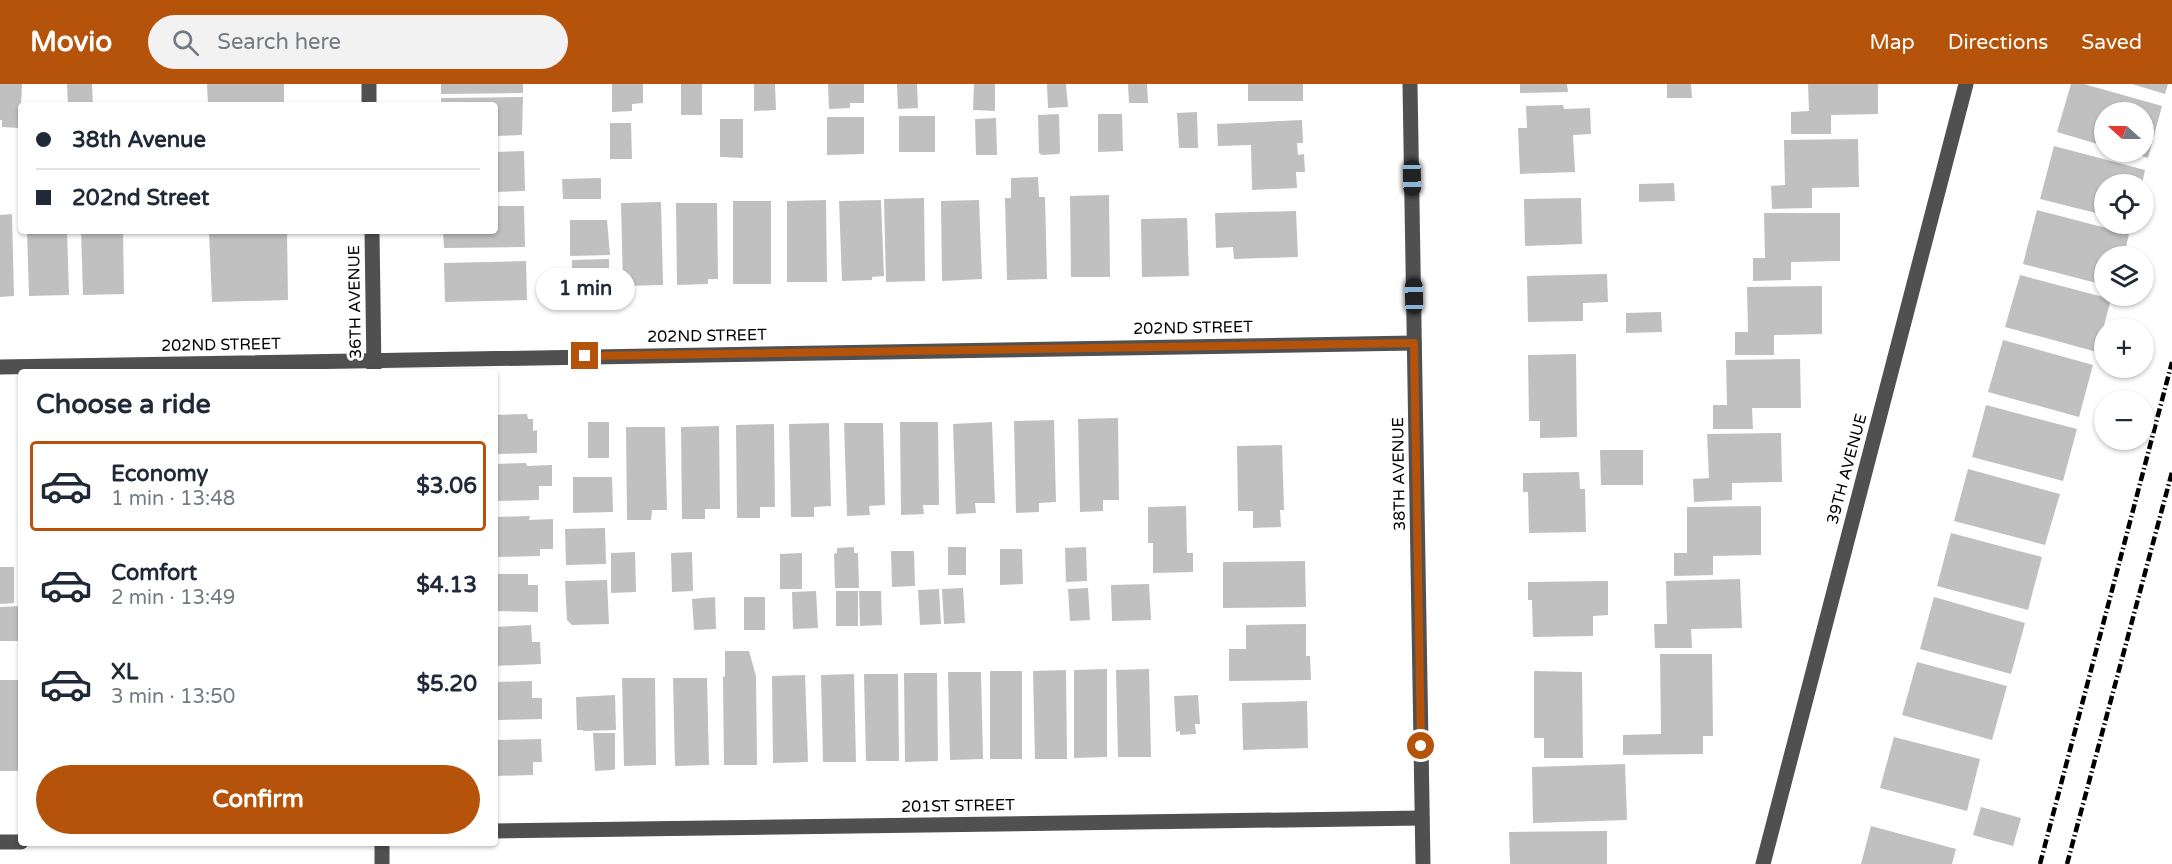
<!DOCTYPE html>
<html lang="en">
<head>
<meta charset="utf-8">
<style>
  :root { --surface:#fff; --page:#f2f2f3; --text:#1f2937; --muted:#747a83; --line:#e0e1e3; --accent:#b45309 }
  body { margin:0; font-family:"Varela Round",sans-serif; background:var(--page); color:var(--text); height:100vh; display:flex; flex-direction:column; font-size:22px; white-space:nowrap }
  * { box-sizing:border-box; margin:0 }
  p { font-size:20px; color:var(--muted) }
  .icon { flex:none; width:33px; height:33px; fill:none; stroke:currentColor; stroke-width:2; stroke-linecap:round; stroke-linejoin:round }
  .map { position:relative; flex:1; overflow:hidden }
  .sheet { position:absolute; left:18px; top:285px; width:480px; height:477px; display:flex; flex-direction:column; background:var(--surface); border-radius:6px; box-shadow:0 2px 4px #0004 }
  .sheet>* { flex:none }
  .guide { position:absolute; left:18px; top:18px; width:480px; height:132px; border-radius:6px; box-shadow:0 2px 4px #0004; display:grid; align-content:center; height:132px; padding:0 18px; background:var(--surface) }
  .needle { width:39px; rotate:291deg }
  .controls { position:absolute; left:2094px; top:18px; display:grid; gap:12px }
  .controls a { display:grid; place-items:center; width:60px; height:60px; border-radius:50%; background:var(--surface); box-shadow:0 2px 4px #0004; font-size:30px }
  .end { position:absolute; width:27px; height:27px; margin:-14px; border:8px solid #b45309; background:#fff; box-shadow:0 0 0 3px #fff }
  .from { border-radius:50% }
  .bubble { position:absolute; height:42px; border-radius:21px; background:var(--surface); box-shadow:0 2px 4px #0004; font-size:20px; font-weight:800; line-height:42px; text-align:center }
  .car { position:absolute; width:18px; height:36px; margin:-18px -9px; border-radius:8px; box-shadow:0 0 4px 2px #0007; background:linear-gradient(#222 24%,#8ab4d8 0 40%,#222 0 76%,#8ab4d8 0 86%,#222 0) }
  .guide b { display:flex; align-items:center; gap:21px; height:57px; font-size:22px }
  .guide b+b { border-top:2px solid var(--line) }
  .guide i { width:15px; height:15px; background:var(--text) }
  ul { padding:0; list-style:none }
  li { display:flex; align-items:center; gap:18px; height:90px; margin:0 12px 9px; padding:0 6px; border:3px solid transparent; border-radius:6px }
  li div { flex:1 }
  li b { display:block; font-size:22px }
  li em { font-style:normal; font-weight:800 }
  li.on { border-color:var(--accent) }
  li>.icon { width:54px; height:54px; stroke-width:1.5 }
  h2 { padding:0 18px; font-size:27px; line-height:72px }
  .cta { display:flex; gap:12px; margin-top:auto; padding:12px 18px }
  .cta a { flex:1; height:69px; border-radius:36px; background:var(--accent); color:#fff; font-size:24px; font-weight:800; line-height:69px; text-align:center }
  header { display:flex; align-items:center; gap:36px; box-sizing:border-box; height:84px; padding:0 30px; background:var(--accent); color:#fff }
  header strong { font-size:28px }
  nav { display:flex; gap:33px; margin-inline-start:auto; font-size:21px }
  .search { width:420px; height:54px; background:var(--page); display:flex; align-items:center; gap:15px; box-sizing:border-box; padding:0 21px; border-radius:33px; color:var(--muted); font-size:22px }
  .map>svg:first-child { display:block }
</style>
</head>
<body>
<header>
<strong>Movio</strong>
<div class="search"><svg class="icon" aria-label="search" viewBox="0 0 24 24"><circle cx="10" cy="10" r="6"/><path d="M15 15l6 6"/></svg>Search here</div>
<nav><a>Map</a><a>Directions</a><a>Saved</a></nav>
</header>
<div class="map">
<svg width="2172" height="780" viewBox="0 0 2172 780">
  <rect width="100%" height="100%" fill="#fff"/>
  <g fill="#c0c0c0">
    <polygon points="0,0 22,0 20,44 2,43 2,36 0,36"/>
    <polygon points="67,0 92,0 93,21 68,21"/>
    <polygon points="207,0 284,0 284,21 208,21"/>
    <polygon points="441,0 523,0 523,9 441,10"/>
    <polygon points="612,0 643,0 643,19 632,20 632,27 612,28"/>
    <rect x="681" y="0" width="21" height="31"/>
    <polygon points="754,0 775,0 776,26 754,27"/>
    <polygon points="828,0 864,0 864,19 850,19 850,24 829,25"/>
    <polygon points="897,0 917,0 918,24 898,25"/>
    <polygon points="974,0 995,0 995,27 973,26"/>
    <polygon points="1047,0 1066,0 1068,23 1048,24"/>
    <polygon points="1128,0 1147,0 1148,19 1129,19"/>
    <rect x="1248" y="0" width="55" height="17"/>
    <polygon points="1520,0 1567,0 1568,8 1520,9"/>
    <polygon points="1667,0 1691,0 1692,14 1667,14"/>
    <polygon points="1808,0 1878,0 1878,30 1831,31 1831,50 1791,50 1791,28 1809,27"/>
    <polygon points="2071,0 2084,0 2162,22 2148,74 2129,68 2144,68 2144,28 2104,28 2104,62 2057,48"/>
    <polygon points="2132,0 2168,0 2165,10"/>
    <polygon points="523,13 522,51 495,52 495,21 441,21 441,14"/>
    <polygon points="1563,21 1564,25 1590,24 1591,50 1573,51 1575,88 1520,90 1518,44 1527,44 1526,22"/>
    <polygon points="1197,28 1198,64 1179,64 1177,29"/>
    <polygon points="1059,30 1060,68 1059,70 1042,71 1039,69 1038,31"/>
    <polygon points="1098,30 1122,30 1123,67 1098,68"/>
    <rect x="899" y="32" width="36" height="36"/>
    <polygon points="827,33 864,33 864,70 827,71"/>
    <polygon points="996,34 997,71 976,71 975,35"/>
    <polygon points="720,35 743,35 743,74 720,73"/>
    <polygon points="1302,36 1303,59 1297,59 1298,71 1304,70 1305,88 1296,88 1297,104 1252,106 1251,61 1218,62 1217,40"/>
    <polygon points="610,39 631,39 632,75 610,75"/>
    <polygon points="1858,55 1859,103 1812,104 1812,124 1772,125 1771,102 1785,101 1784,56"/>
    <polygon points="2054,62 2145,86 2142,100 2104,100 2104,131 2040,115"/>
    <polygon points="524,67 525,107 495,108 495,68"/>
    <polygon points="1038,93 1039,113 1045,113 1047,195 1007,196 1005,114 1011,114 1011,94"/>
    <polygon points="601,94 601,115 563,115 562,95"/>
    <polygon points="1674,99 1675,117 1639,118 1639,100"/>
    <polygon points="1109,111 1110,193 1071,193 1070,112"/>
    <polygon points="924,114 925,197 886,198 884,115"/>
    <polygon points="1581,114 1582,160 1525,162 1524,115"/>
    <polygon points="826,116 827,198 787,198 787,117"/>
    <polygon points="881,116 884,192 872,193 872,196 842,197 839,117"/>
    <polygon points="979,116 982,195 942,197 941,117"/>
    <rect x="733" y="117" width="38" height="83"/>
    <polygon points="661,118 663,201 623,202 621,119"/>
    <polygon points="676,119 717,119 718,195 708,195 708,200 677,201"/>
    <polygon points="495,122 524,122 525,163 444,164 443,147 495,147"/>
    <polygon points="2037,126 2129,150 2124,172 2104,172 2104,201 2023,180"/>
    <polygon points="1296,127 1298,173 1234,175 1233,163 1216,164 1215,129"/>
    <polygon points="1764,129 1840,129 1840,177 1791,178 1791,196 1753,197 1753,174 1765,174"/>
    <polygon points="12,130 14,212 0,213 0,131"/>
    <polygon points="1187,134 1189,192 1142,193 1141,135"/>
    <polygon points="570,136 607,136 610,171 570,172"/>
    <polygon points="27,147 67,147 69,211 29,212"/>
    <polygon points="81,147 123,147 124,210 83,211"/>
    <polygon points="209,147 287,147 288,216 212,218"/>
    <polygon points="609,175 609,212 572,212 572,176"/>
    <polygon points="526,177 527,216 445,218 444,179"/>
    <polygon points="1607,190 1608,218 1583,219 1583,237 1528,238 1527,192"/>
    <polygon points="2020,191 2111,215 2097,268 2005,243"/>
    <polygon points="1822,202 1822,250 1774,251 1774,271 1735,271 1735,248 1748,248 1747,203"/>
    <polygon points="1661,228 1662,248 1626,249 1626,229"/>
    <polygon points="2003,256 2093,281 2079,333 1988,308"/>
    <polygon points="1576,270 1577,353 1540,354 1540,337 1529,337 1528,271"/>
    <polygon points="1800,275 1801,324 1752,324 1753,345 1713,345 1713,321 1727,321 1726,276"/>
    <polygon points="1986,321 2077,345 2063,397 1972,373"/>
    <polygon points="527,330 528,335 533,335 533,347 537,346 537,369 495,370 495,331"/>
    <polygon points="1118,334 1119,416 1103,416 1103,427 1080,428 1078,335"/>
    <polygon points="1054,336 1056,418 1039,419 1039,428 1016,429 1014,337"/>
    <rect x="588" y="338" width="21" height="36"/>
    <polygon points="900,338 938,338 939,421 923,421 924,430 901,431"/>
    <polygon points="992,338 995,419 975,419 976,429 956,430 953,340"/>
    <polygon points="829,339 831,422 814,423 814,433 791,433 789,340"/>
    <polygon points="844,339 883,339 885,421 869,422 870,431 847,432"/>
    <polygon points="774,340 775,423 760,423 760,434 737,434 736,341"/>
    <polygon points="719,342 720,425 705,425 705,435 682,435 681,343"/>
    <polygon points="626,343 665,343 667,426 652,426 651,436 627,436"/>
    <polygon points="1781,349 1782,398 1732,399 1732,416 1694,418 1693,395 1709,394 1707,350"/>
    <polygon points="21,353 21,438 18,438 18,354"/>
    <polygon points="1282,361 1284,426 1280,426 1281,443 1253,444 1253,427 1238,427 1237,362"/>
    <polygon points="1600,366 1643,366 1643,401 1601,401"/>
    <polygon points="526,379 527,382 552,381 552,402 539,402 539,416 495,417 495,380"/>
    <polygon points="1968,385 2060,410 2045,461 1954,437"/>
    <polygon points="1579,388 1580,405 1585,405 1586,448 1529,449 1528,408 1523,408 1523,389"/>
    <polygon points="573,393 612,393 613,428 573,429"/>
    <polygon points="1186,422 1187,469 1193,469 1193,488 1153,489 1153,459 1148,459 1148,423"/>
    <polygon points="1761,422 1761,471 1713,472 1713,491 1674,492 1674,469 1687,469 1687,423"/>
    <polygon points="530,432 529,436 553,435 553,465 540,465 540,472 495,473 495,433"/>
    <polygon points="605,444 606,480 566,481 565,445"/>
    <polygon points="1951,449 2042,473 2028,526 1937,502"/>
    <polygon points="854,463 854,469 858,469 859,504 835,504 834,470 837,469 837,464"/>
    <rect x="948" y="463" width="18" height="28"/>
    <polygon points="1086,463 1087,497 1066,498 1065,464"/>
    <polygon points="1000,465 1022,465 1023,500 1000,501"/>
    <polygon points="891,467 914,467 915,502 892,503"/>
    <polygon points="635,468 636,508 611,509 611,469"/>
    <polygon points="692,468 693,507 672,508 671,469"/>
    <polygon points="802,469 802,505 780,505 780,470"/>
    <polygon points="1305,477 1306,523 1223,524 1223,478"/>
    <polygon points="0,483 14,483 14,519 0,520"/>
    <polygon points="495,490 528,490 528,501 538,501 538,528 495,527"/>
    <polygon points="1740,495 1742,544 1691,545 1692,564 1655,564 1654,540 1667,540 1666,497"/>
    <polygon points="607,496 609,540 572,541 567,536 565,497"/>
    <polygon points="1608,497 1608,531 1593,532 1593,552 1533,553 1532,516 1528,516 1528,498"/>
    <polygon points="1149,500 1151,536 1112,537 1111,501"/>
    <polygon points="963,504 965,539 944,540 942,505"/>
    <polygon points="1088,504 1090,536 1070,537 1068,505"/>
    <polygon points="939,505 941,540 920,541 918,506"/>
    <polygon points="816,507 818,544 793,545 792,508"/>
    <rect x="836" y="507" width="22" height="35"/>
    <polygon points="859,507 881,507 882,541 860,542"/>
    <polygon points="715,513 716,545 694,546 692,515"/>
    <rect x="744" y="513" width="21" height="33"/>
    <polygon points="1934,513 2025,539 2011,590 1920,565"/>
    <polygon points="21,522 21,557 0,557 0,523"/>
    <polygon points="1306,540 1306,572 1310,572 1311,596 1229,597 1229,565 1246,565 1246,541"/>
    <polygon points="531,541 532,558 540,558 541,580 495,582 495,543"/>
    <polygon points="725,567 749,567 756,592 757,681 724,681 723,592 725,593"/>
    <polygon points="1660,570 1712,570 1713,652 1703,652 1703,670 1623,671 1623,651 1661,650"/>
    <polygon points="1917,578 2007,602 1992,656 1902,631"/>
    <polygon points="1107,585 1107,673 1074,674 1074,586"/>
    <polygon points="1149,585 1151,673 1118,673 1116,586"/>
    <polygon points="1066,586 1067,675 1035,675 1033,587"/>
    <rect x="990" y="587" width="32" height="88"/>
    <polygon points="1534,587 1582,588 1583,674 1544,674 1544,654 1534,654"/>
    <polygon points="948,588 981,588 983,675 950,676"/>
    <polygon points="904,589 937,589 938,677 905,678"/>
    <polygon points="854,590 856,678 823,678 821,591"/>
    <polygon points="864,590 898,590 899,677 866,677"/>
    <polygon points="805,591 808,678 773,679 772,592"/>
    <polygon points="622,594 655,594 656,681 624,682"/>
    <polygon points="673,594 707,594 709,681 675,682"/>
    <polygon points="0,596 19,596 21,687 0,687"/>
    <polygon points="532,597 532,614 542,614 542,635 495,636 495,598"/>
    <polygon points="615,611 616,646 583,647 583,646 577,646 576,613"/>
    <polygon points="1198,611 1200,640 1195,640 1196,650 1180,651 1180,647 1176,648 1174,612"/>
    <polygon points="1307,617 1308,664 1243,666 1242,619"/>
    <polygon points="593,649 615,649 615,685 612,686 595,687"/>
    <polygon points="1894,653 1980,675 1967,727 1880,704"/>
    <polygon points="541,655 542,678 533,678 533,691 495,692 495,656"/>
    <polygon points="1625,680 1627,736 1533,739 1532,683"/>
    <polygon points="1981,723 2021,734 2013,762 1973,751"/>
    <polygon points="1871,742 1956,765 1952,780 1861,780"/>
    <polygon points="1607,747 1607,780 1510,780 1509,748"/>
  </g>
  <g fill="none" stroke-linecap="round" stroke-linejoin="round">
    <g stroke="#505050" stroke-width="15">
      <polyline points="369,0 369,21"/>
      <polyline points="1410,0 1423,780"/>
      <polyline points="372,147 374,288"/>
      <polyline points="0,283 1414,259"/>
      <polyline points="495,747 1422,734"/>
      <polyline points="0,758 21,758"/>
      <polyline points="382,759 382,780"/>
      <polyline points="1763,780 1966,0"/>
    </g>
    <g stroke="#000" stroke-width="4.5" stroke-dasharray="9 3 1.5 3" stroke-linecap="butt">
      <polyline points="2040,780 2172,278"/>
      <polyline points="2067,780 2172,388"/>
    </g>
  </g>
  <g fill="none" stroke-linecap="round" stroke-linejoin="round">
    <polyline stroke="#b45309" stroke-width="8" points="585,272 1414,259 1421,662"/>
  </g>
  <g text-anchor="middle" dominant-baseline="central" stroke-width="6" stroke-linejoin="round" paint-order="stroke">
    <g font-size="16" fill="#000" stroke="#fff">
      <text transform="translate(355 218) rotate(-91)">36TH AVENUE</text>
      <text transform="translate(1193 244) rotate(-1)">202ND STREET</text>
      <text transform="translate(707 252) rotate(-1)">202ND STREET</text>
      <text transform="translate(221 261) rotate(-1)">202ND STREET</text>
      <text transform="translate(1847 385) rotate(-75)">39TH AVENUE</text>
      <text transform="translate(1399 390) rotate(-91)">38TH AVENUE</text>
      <text transform="translate(958 722) rotate(-1)">201ST STREET</text>
    </g>
  </g>
</svg>
<div class="controls">
<a><svg class="needle" viewBox="-14 -14 28 28"><path d="M0-13l5 13h-10z" fill="#e53935"/><path d="M0 13l5-13h-10z" fill="#747a83"/></svg></a>
<a><svg class="icon" aria-label="locate" viewBox="0 0 24 24"><circle cx="12" cy="12" r="6"/><path d="M12 2v4M12 18v4M2 12h4M18 12h4"/></svg></a>
<a><svg class="icon" aria-label="layers" viewBox="0 0 24 24"><path d="M12 4l9 5-9 5-9-5zM3 14l9 5 9-5"/></svg></a>
<a>+</a>
<a>−</a>
</div>
<i class="end from" style="left:1421px;top:662px"></i>
<i class="end" style="left:585px;top:272px"></i>
<div class="bubble" style="left:536px;top:184px;width:99px">1 min</div>
<i class="car" style="left:1412px;top:94px;rotate:179deg"></i>
<i class="car" style="left:1414px;top:212px;rotate:359deg"></i>
<div class="guide">
<b><i class="from"></i>38th Avenue</b>
<b><i></i>202nd Street</b>
</div>
<section class="sheet">
<h2>Choose a ride</h2>
<ul>
<li class="on"><svg class="icon" aria-label="car" viewBox="0 0 24 24"><path d="M5 17H2v-5l4-1 3-4h7l3 4 3 1v5h-3M9 17h6M6 11h13"/><circle cx="7" cy="17" r="2"/><circle cx="17" cy="17" r="2"/></svg><div><b>Economy</b><p>1 min · 13:48</p></div><em>$3.06</em></li>
<li><svg class="icon" aria-label="car" viewBox="0 0 24 24"><path d="M5 17H2v-5l4-1 3-4h7l3 4 3 1v5h-3M9 17h6M6 11h13"/><circle cx="7" cy="17" r="2"/><circle cx="17" cy="17" r="2"/></svg><div><b>Comfort</b><p>2 min · 13:49</p></div><em>$4.13</em></li>
<li><svg class="icon" aria-label="car" viewBox="0 0 24 24"><path d="M5 17H2v-5l4-1 3-4h7l3 4 3 1v5h-3M9 17h6M6 11h13"/><circle cx="7" cy="17" r="2"/><circle cx="17" cy="17" r="2"/></svg><div><b>XL</b><p>3 min · 13:50</p></div><em>$5.20</em></li>
</ul>
<div class="cta"><a>Confirm</a></div>
</section>
</div>
</body>
</html>
